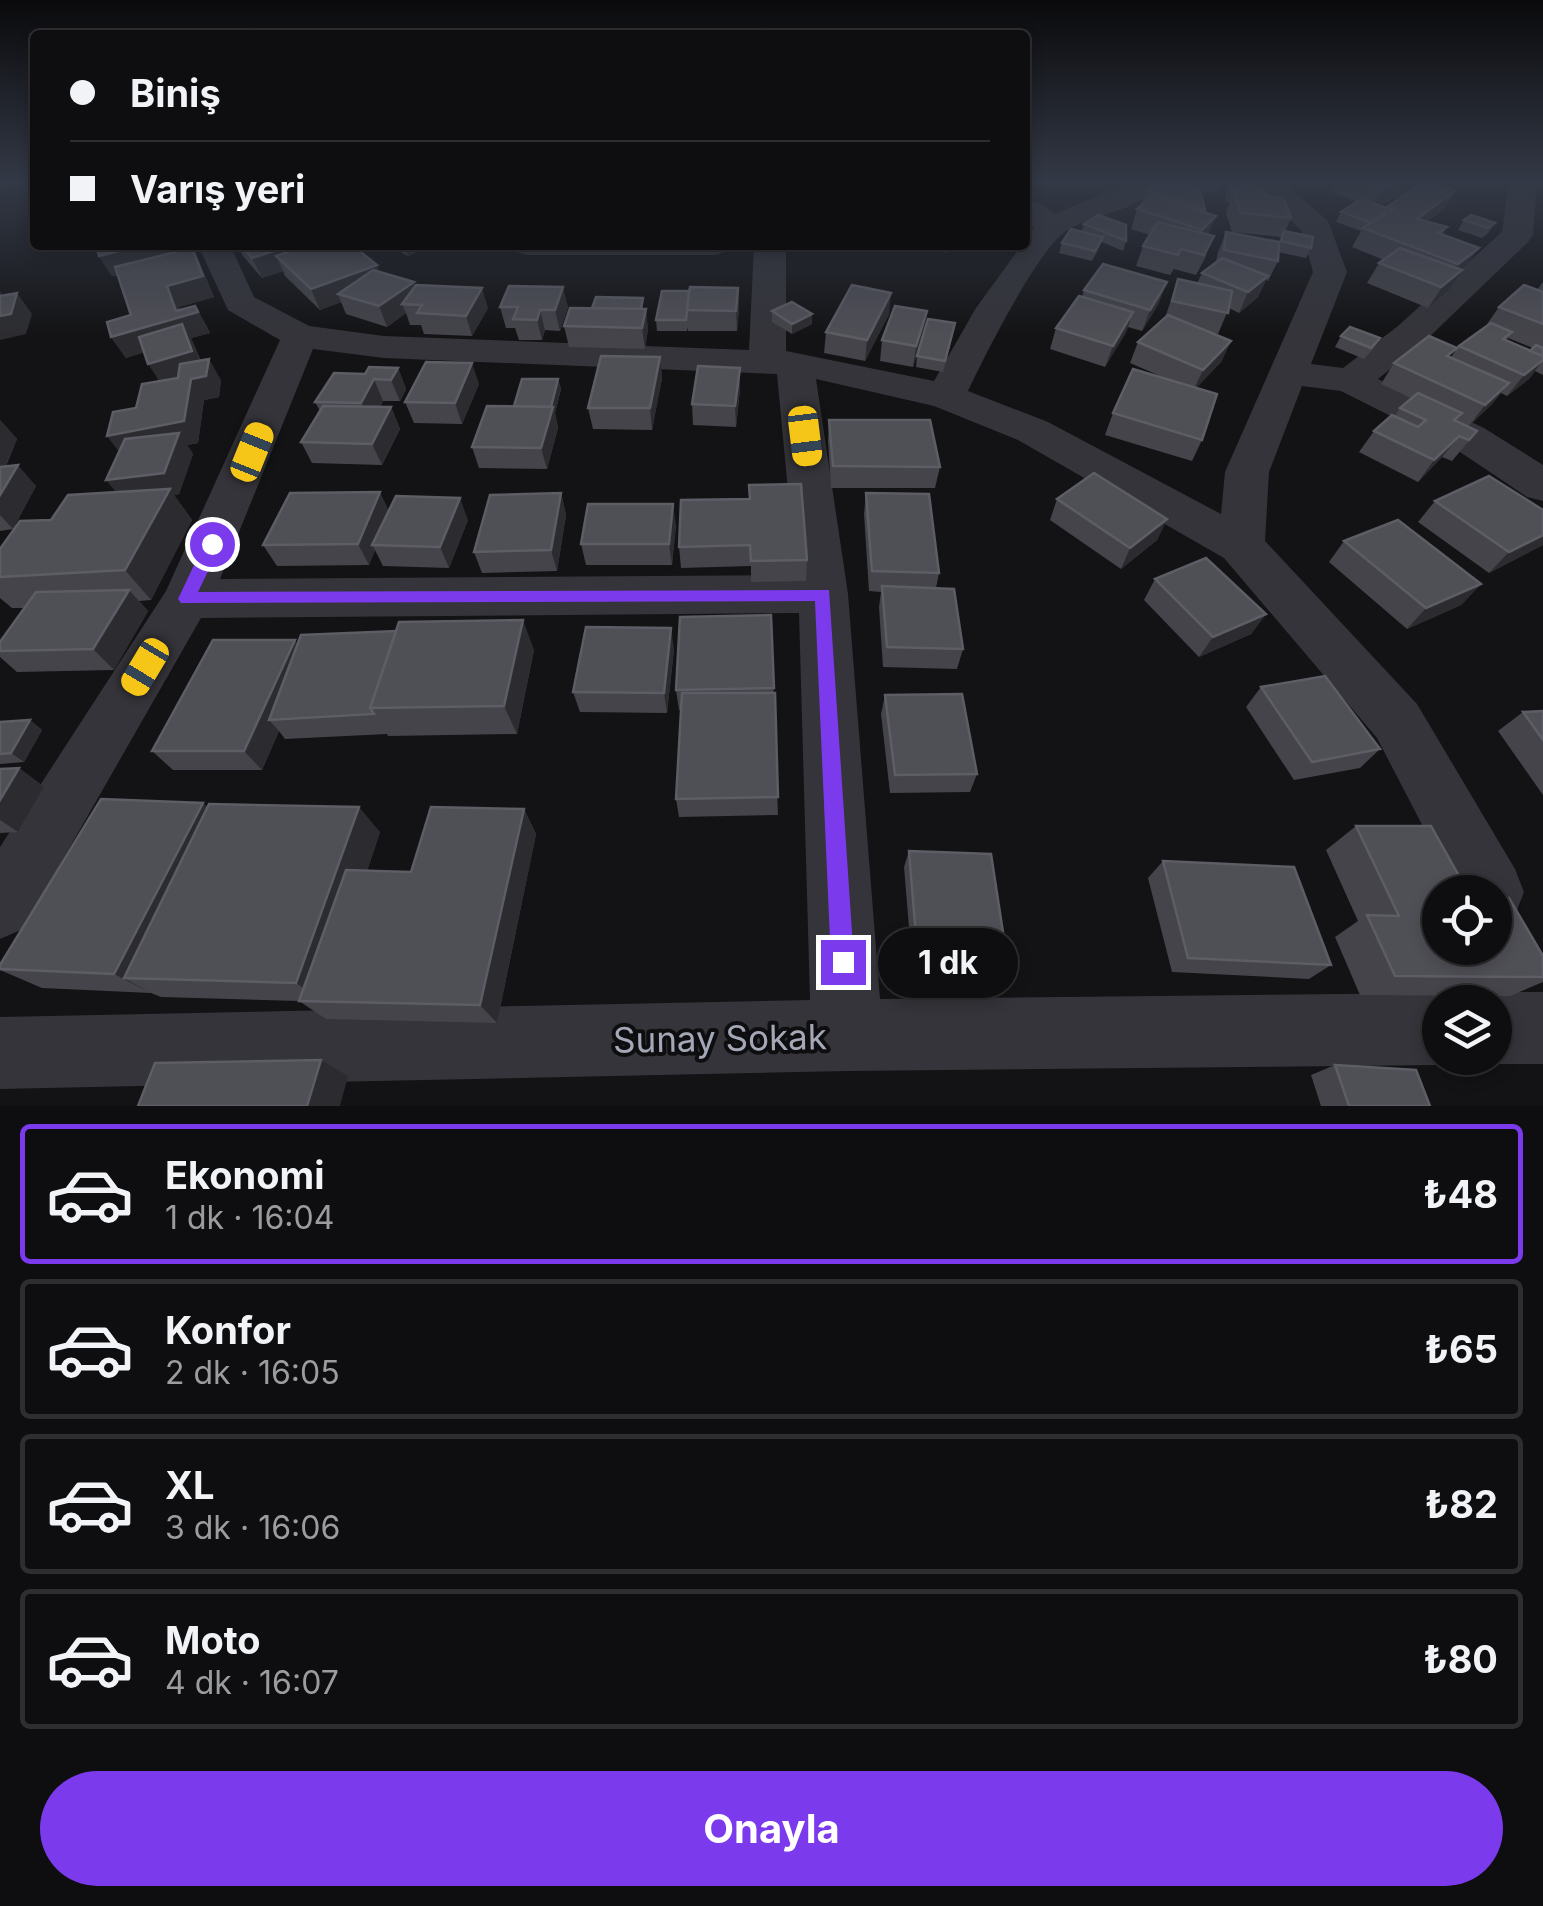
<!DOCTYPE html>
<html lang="tr">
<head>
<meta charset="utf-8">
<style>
  :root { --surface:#0e0e10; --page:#171719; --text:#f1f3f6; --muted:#9b9c9f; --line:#2e2e30; --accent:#7c3aed }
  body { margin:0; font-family:Inter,sans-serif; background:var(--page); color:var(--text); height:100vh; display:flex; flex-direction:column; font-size:38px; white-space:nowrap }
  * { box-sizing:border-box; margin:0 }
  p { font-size:32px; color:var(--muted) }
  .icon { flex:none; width:55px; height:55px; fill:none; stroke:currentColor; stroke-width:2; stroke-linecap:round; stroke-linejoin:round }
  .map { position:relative; height:1106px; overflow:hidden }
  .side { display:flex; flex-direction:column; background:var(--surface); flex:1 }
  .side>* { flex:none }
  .guide { position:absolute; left:30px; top:30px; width:1000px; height:220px; border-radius:10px; box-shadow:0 5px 15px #0003,0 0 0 2px var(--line); display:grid; align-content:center; height:220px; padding:0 40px; background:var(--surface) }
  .tools { position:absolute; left:1422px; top:875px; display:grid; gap:20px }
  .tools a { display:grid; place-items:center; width:90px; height:90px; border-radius:50%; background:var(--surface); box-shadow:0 5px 15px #0003,0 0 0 2px var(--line); font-size:50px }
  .end { position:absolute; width:45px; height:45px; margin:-22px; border:12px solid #7c3aed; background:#fff; box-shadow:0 0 0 5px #fff }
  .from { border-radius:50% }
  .bubble { position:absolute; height:70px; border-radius:35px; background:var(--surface); box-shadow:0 5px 15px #0003,0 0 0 2px var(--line); font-size:32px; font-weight:700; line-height:70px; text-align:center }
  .car { position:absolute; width:30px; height:60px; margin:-30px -15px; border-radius:12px; box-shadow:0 0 8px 2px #0007; background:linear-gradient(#f5c518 24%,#345 0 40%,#f5c518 0 76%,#345 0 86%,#f5c518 0) }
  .guide b { display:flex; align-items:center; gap:35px; height:95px; font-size:38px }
  .guide b+b { border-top:2px solid var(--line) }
  .guide i { width:25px; height:25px; background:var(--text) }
  ul { padding:18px 0 0; list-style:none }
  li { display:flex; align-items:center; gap:30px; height:140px; margin:0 20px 15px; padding:0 20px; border:5px solid var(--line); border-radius:10px }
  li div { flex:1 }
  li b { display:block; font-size:38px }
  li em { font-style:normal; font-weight:700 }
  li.active { border-color:var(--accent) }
  li>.icon { width:90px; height:90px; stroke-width:1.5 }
  .primary-button { display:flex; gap:20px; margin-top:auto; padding:20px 40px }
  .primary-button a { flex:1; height:115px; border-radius:60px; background:var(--accent); color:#fff; font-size:40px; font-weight:700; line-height:115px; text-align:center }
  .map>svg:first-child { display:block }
</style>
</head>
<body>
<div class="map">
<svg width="1543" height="1106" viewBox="0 0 1543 1106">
  <rect width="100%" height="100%" fill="#131315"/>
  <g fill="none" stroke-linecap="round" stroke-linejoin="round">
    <g fill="#34343a" fill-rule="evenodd">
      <path d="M1130 182H1162C1140 212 1095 213 1066 231 1038 249 984 357 968 391L1048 422 1221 514 1225 472 1313 272 1302 231 1251 182H1283L1328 221 1347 272 1311 364 1343 368 1398 326 1502 232 1509 182H1537L1533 235 1528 242 1424 342 1378 379 1484 428 1543 465V501L1527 497 1454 448 1341 391 1302 386 1269 472 1265 541 1417 704 1515 869 1524 892 1515 915 1495 923V892H1457L1377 738 1224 558 1018 440 934 406 816 379 848 594 880 999 1440 993 1462 1002H1440V1058H1458L1440 1065 847 1071 0 1089V1017L810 1000 799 613 201 618 23 929 0 939V847L166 591 280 340 228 310 198 245H230L254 297 309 326 384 336 749 350 754 245H786V351L934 381 976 308 1034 228 1025 221V201L1039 203 1055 214ZM313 349 384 358 777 374 796 575 220 579Z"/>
      <polygon points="511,245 730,245 725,252 714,255 527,255 516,252"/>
      <polygon points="1495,992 1543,992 1543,1064 1495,1064 1480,1058 1495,1058 1495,1002 1470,1002"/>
    </g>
  </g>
  <g fill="#44444a" fill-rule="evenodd">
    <polygon points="1196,182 1222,182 1218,193 1201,191 1208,234 1206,256 1196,275 1174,269 1170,275 1136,266 1143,246 1150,235 1131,229 1137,209 1141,206 1146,190 1196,188"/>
    <polygon points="1331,182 1408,182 1400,196 1378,205 1386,208 1455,191 1443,210 1427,222 1447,227 1442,235 1466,268 1460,273 1448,291 1428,308 1367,283 1379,263 1384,260 1352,247 1361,231 1336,222 1341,212 1357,202 1331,191 1334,184"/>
    <polygon points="1229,183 1266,196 1291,218 1285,232 1311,248 1306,258 1278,252 1278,261 1268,281 1266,280 1258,297 1239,313 1229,308 1218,334 1207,331 1231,341 1221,362 1196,388 1202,440 1192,461 1105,435 1113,413 1167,379 1130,363 1138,342 1165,318 1178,279 1197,283 1202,273 1216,262 1218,252 1226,232 1279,242 1281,237 1232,232 1226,213 1230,202 1227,202 1225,193"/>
    <polygon points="1464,220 1495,223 1488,233 1482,238 1458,230"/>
    <polygon points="1084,224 1126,241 1123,251 1102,242 1092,261 1059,253 1062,243 1081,232"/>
    <polygon points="96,245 192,245 214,297 179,307 180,310 195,306 207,327 210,333 191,338 201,361 221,380 219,397 204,400 198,443 187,445 193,454 179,494 174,495 192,520 151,600 139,601 148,611 114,670 17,672 0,657 0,642 25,608 12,608 0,598 0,577 51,520 116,492 119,452 136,408 159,381 144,352 126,358 111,337 131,315 118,275 112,276 99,256"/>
    <polygon points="237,245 301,245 302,247 308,245 365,245 356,248 380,272 415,286 488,308 472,336 424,334 421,325 410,325 406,313 387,327 346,314 341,302 320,310 285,276 283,271 262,278 243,256"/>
    <polygon points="387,245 430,245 408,256"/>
    <polygon points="935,245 976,245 946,253"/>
    <path d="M1543 282V375L1535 371 1529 379 1507 396 1501 393 1492 404 1469 426 1457 420 1456 421 1477 431 1452 461 1442 457 1418 482 1359 452 1374 431 1395 416 1400 408 1411 398 1381 384 1394 363 1451 357 1459 346 1485 327 1499 307 1537 290ZM1508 338 1533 348 1530 351 1506 340Z"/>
    <polygon points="738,288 739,308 737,331 688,331 688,327 687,331 657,331 656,320 689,291"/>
    <polygon points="1084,290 1159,303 1142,331 1128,327 1105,367 1050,349 1056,328 1082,297"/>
    <polygon points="500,307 568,307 560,331 545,330 542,340 519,340 515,328 506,328"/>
    <polygon points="645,308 648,329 645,349 569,347 564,326"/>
    <polygon points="772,311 812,314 812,324 792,334 772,322"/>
    <polygon points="889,314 865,361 824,353 826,332"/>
    <polygon points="924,332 913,367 880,361 882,340"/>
    <polygon points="953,334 943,372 916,367 917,356"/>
    <polygon points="1341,336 1380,338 1373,349 1364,359 1335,347"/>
    <polygon points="660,357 662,378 652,430 593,429 588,408"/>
    <polygon points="398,368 406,389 400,401 383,401 380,407 391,407 400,429 382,465 312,463 301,442 320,411 315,402 365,374"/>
    <polygon points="740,368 740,389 736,427 693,425 692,404"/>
    <polygon points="558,379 561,389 555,413 558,428 547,469 479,468 472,447 514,406"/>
    <polygon points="479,384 462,424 414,423 405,402"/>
    <polygon points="0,420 17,439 6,466 36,486 13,529 0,531"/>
    <polygon points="829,420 940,467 935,488 831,488 828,441"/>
    <polygon points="561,493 566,515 557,571 482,573 474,552"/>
    <polygon points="866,493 939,573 936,588 963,649 957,669 883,667 879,607 881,592 869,591 864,514"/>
    <polygon points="1057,499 1167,519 1157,540 1121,569 1050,520"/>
    <polygon points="681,500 807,560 806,581 751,582 751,566 681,568 679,547"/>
    <polygon points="1435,501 1543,545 1489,573 1418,522"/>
    <polygon points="389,511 468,520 449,568 383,566 375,550 369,565 277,566 263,545"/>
    <polygon points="676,525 672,565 586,565 581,544"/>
    <polygon points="1344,541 1481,584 1461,605 1407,629 1329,562"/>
    <polygon points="1155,579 1266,614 1251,634 1199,657 1144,600"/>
    <polygon points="771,615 778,815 679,817 676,799 681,710 679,710 676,690"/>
    <polygon points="298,644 534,650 517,734 388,736 387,734 285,739 279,731 262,770 173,770 152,751"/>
    <polygon points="674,649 667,713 580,712 573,692"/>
    <polygon points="1261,687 1380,749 1360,768 1294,780 1246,707"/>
    <polygon points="885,695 977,774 970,792 890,793 881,714"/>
    <polygon points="1543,711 1543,795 1498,731 1523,712"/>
    <polygon points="30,720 42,730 24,762 0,764 0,722"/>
    <polygon points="19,768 44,787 18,832 0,833 0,769"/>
    <polygon points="208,807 380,832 367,871 411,872 524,809 536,834 497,1023 326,1019 299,1001 161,997 151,993 42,988 0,970 0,965"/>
    <polygon points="1356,826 1440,892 1543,956 1543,982 1510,996 1360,995 1335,937 1358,921 1326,850"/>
    <polygon points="909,851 1006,952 997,966 912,963 904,867"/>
    <polygon points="1163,861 1331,965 1309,979 1172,972 1148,878"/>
    <polygon points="1335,1065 1430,1106 1321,1106 1311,1075"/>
  </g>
  <g fill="#2c2c30">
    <polygon points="1397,182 1408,182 1400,196 1371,208 1382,189"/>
    <polygon points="1455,191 1443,210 1405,239 1417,219"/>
    <polygon points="1216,216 1208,236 1195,249 1202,230"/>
    <polygon points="143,245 192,245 214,297 179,307 182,316 195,306 210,333 191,338 205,372 162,385 148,364 188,339 126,358 111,337 176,311 167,286 195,255 112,276 99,256"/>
    <polygon points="292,245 301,245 309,262 276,256 283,271 262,278 252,258"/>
    <polygon points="404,245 430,245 408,256"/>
    <polygon points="948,245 976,245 946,253"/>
    <polygon points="1479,248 1448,291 1428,308 1458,264"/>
    <polygon points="377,265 385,285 338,294 341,302 320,310 311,289"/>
    <polygon points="1268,276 1258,297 1239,313 1248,292"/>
    <polygon points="414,282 421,303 402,304 406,313 387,327 379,306"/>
    <polygon points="1167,282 1159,303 1142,331 1150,310"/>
    <polygon points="563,287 568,307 560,331 555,310"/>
    <polygon points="482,288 488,308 472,336 466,316"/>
    <polygon points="738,288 739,308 737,331 736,311"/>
    <polygon points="0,291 12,307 17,293 32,314 26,334 0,340"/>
    <polygon points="891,293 889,314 865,361 867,340"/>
    <polygon points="646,309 648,329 645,349 642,328"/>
    <polygon points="540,310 545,330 542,340 537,320"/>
    <polygon points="927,311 924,332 913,367 916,346"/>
    <polygon points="1133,312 1126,333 1105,367 1113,346"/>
    <polygon points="812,314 812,324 792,334 792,324"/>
    <polygon points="1231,341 1221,362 1193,391 1203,370"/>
    <polygon points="660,357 662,378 652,430 650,408"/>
    <polygon points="209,359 221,380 219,397 204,400 198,443 187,445 193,454 179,494 174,495 192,520 151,600 125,570 123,501 106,480 124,458 107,436 191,379"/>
    <polygon points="1543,360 1529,379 1507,396 1524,375"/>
    <polygon points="472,363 479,384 462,424 455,403"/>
    <polygon points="398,368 406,389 400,401 391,380"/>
    <polygon points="740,368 740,389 736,427 735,406"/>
    <polygon points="374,379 383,401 370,424 361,403"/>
    <polygon points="558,379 561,389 555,413 558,428 547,469 541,448"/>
    <polygon points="1509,383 1492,404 1469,426 1485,405"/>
    <polygon points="391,407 400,429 382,465 372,444"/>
    <polygon points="0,420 17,439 0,479"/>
    <polygon points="1459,436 1442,457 1418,482 1434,460"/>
    <polygon points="18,465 36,486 13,529 0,515 0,495"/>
    <polygon points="380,492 390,513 372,545 375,550 369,565 358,544"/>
    <polygon points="561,493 566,515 557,571 551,550"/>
    <polygon points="460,498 468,520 449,568 440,547"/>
    <polygon points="673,504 676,525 672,565 669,544"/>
    <polygon points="1167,519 1157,540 1121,569 1130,548"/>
    <polygon points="1543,535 1543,545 1489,573 1509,552"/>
    <polygon points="1481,584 1461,605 1407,629 1426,608"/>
    <polygon points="129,590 148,611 114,670 93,649"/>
    <polygon points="1266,614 1251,634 1199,657 1213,637"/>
    <polygon points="523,620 534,650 517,734 504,706"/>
    <polygon points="671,628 674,649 667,713 664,693"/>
    <polygon points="295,640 309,661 269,720 279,731 262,770 244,751"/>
    <polygon points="30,720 42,730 24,762 11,753"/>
    <polygon points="19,768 44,787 18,832 0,820 0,800"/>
    <polygon points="203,803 232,829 124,978 151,993 114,974"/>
    <polygon points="359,807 380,832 323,1002 296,983"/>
    <polygon points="524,809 536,834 497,1023 480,1005"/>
    <polygon points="321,1060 348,1076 340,1106 307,1106"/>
  </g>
  <g fill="#4f4f56" stroke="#5c5d65" stroke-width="2.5">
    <polygon points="1157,182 1179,182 1200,189 1205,210 1146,190"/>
    <polygon points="1366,182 1397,182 1382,189"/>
    <polygon points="1422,182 1430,182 1455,191 1417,219 1447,227 1438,233 1479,248 1458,264 1363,228 1393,209 1387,207"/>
    <polygon points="1229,183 1263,187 1266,196 1231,192"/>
    <polygon points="1234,193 1283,198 1291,218 1241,213"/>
    <polygon points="1152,196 1216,216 1202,230 1137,209"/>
    <polygon points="1362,199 1386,208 1382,215 1371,223 1341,212"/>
    <polygon points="1098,215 1126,225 1126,241 1084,224"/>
    <polygon points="1471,215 1495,223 1488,228 1464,220"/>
    <polygon points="1158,222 1214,236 1204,255 1181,249 1178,255 1143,246"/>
    <polygon points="1071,229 1103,237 1095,251 1062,243"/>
    <polygon points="1284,231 1313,237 1311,248 1281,241"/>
    <polygon points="1226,232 1279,242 1278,261 1224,250"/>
    <polygon points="96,245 143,245 99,256"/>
    <polygon points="241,245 292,245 252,258"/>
    <polygon points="308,245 352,245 377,265 311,289 276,256"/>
    <polygon points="192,248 203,276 167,286 176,311 195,306 198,312 111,337 107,322 131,315 115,267"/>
    <polygon points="1400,248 1462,270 1441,287 1379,263"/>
    <polygon points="1222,258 1268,276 1248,292 1202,273"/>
    <polygon points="1103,264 1167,282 1150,310 1084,290"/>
    <polygon points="373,270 414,282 379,306 338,294"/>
    <polygon points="1178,279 1232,291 1228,313 1172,301"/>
    <polygon points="416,285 482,288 466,316 417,313 422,305 402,304"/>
    <polygon points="852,285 891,293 867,340 826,332"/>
    <polygon points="1524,285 1543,292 1543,324 1499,307"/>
    <polygon points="509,286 563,287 555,310 540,310 537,320 513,319 518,307 500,307"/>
    <polygon points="690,287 738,288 736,311 686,310"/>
    <polygon points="662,291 689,291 686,320 656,320"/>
    <polygon points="17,293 11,314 0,316 0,296"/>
    <polygon points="1079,296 1133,312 1113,346 1056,328"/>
    <polygon points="596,297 643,298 641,309 592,308"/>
    <polygon points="792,302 812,314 792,324 772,311"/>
    <polygon points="895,306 927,311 916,346 882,340"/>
    <polygon points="570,308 646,309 642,328 564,326"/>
    <polygon points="1168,315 1231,341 1203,370 1138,342"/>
    <polygon points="928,319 955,323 945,361 917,356"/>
    <polygon points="1491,323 1512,332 1503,339 1543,356 1543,360 1524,375 1459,346"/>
    <polygon points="182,324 192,351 148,364 139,337"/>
    <polygon points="1350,327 1380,338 1371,348 1341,336"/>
    <polygon points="1429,336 1457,348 1447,356 1509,383 1485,405 1394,363"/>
    <polygon points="1536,345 1543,348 1543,356 1530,351"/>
    <polygon points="601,356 660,357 650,408 588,408"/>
    <polygon points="209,359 206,376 191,379 184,421 107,436 113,412 136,408 142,384 178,378 180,364"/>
    <polygon points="426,362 472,363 455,403 405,402"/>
    <polygon points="698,366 740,368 735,406 692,404"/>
    <polygon points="369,367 398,368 391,380 374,379 361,403 315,402 334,373 365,374"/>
    <polygon points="1133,369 1217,394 1202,440 1113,413"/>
    <polygon points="522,379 558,379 551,407 514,406"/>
    <polygon points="1418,393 1462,413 1454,420 1477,431 1469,440 1459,436 1434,460 1374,431 1392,415 1418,427 1426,420 1400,408"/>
    <polygon points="323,406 391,407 372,444 301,442"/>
    <polygon points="487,406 553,407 541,448 472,447"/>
    <polygon points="829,420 930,420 940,467 833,466"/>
    <polygon points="179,433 164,473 106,480 125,439"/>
    <polygon points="18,465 0,495 0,467"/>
    <polygon points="1094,473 1167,519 1130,548 1057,499"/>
    <polygon points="1489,476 1543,510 1543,535 1509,552 1435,501"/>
    <polygon points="801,484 807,560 751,561 750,545 679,547 681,500 750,499 749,485"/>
    <polygon points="170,489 125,570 0,577 0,549 20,521 51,520 68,495"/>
    <polygon points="380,492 358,544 263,545 290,493"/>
    <polygon points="561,493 551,550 474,552 490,495"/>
    <polygon points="866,493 929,494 939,573 872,571"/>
    <polygon points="396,496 460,498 440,547 372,545"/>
    <polygon points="588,504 673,504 669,544 581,544"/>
    <polygon points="1398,520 1481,584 1426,608 1344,541"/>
    <polygon points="1206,558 1266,614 1213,637 1155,579"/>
    <polygon points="882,586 954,589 963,649 887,647"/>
    <polygon points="129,590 93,649 0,651 0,642 36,592"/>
    <polygon points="771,615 774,688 676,690 680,617"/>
    <polygon points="523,620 504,706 370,708 399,622"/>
    <polygon points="586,627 671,628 664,693 573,692"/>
    <polygon points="396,631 370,708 374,714 269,720 301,635"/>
    <polygon points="213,640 295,640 244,751 152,751"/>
    <polygon points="1325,676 1380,749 1312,762 1261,687"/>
    <polygon points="682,693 775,693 778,797 676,799"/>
    <polygon points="962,694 977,774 895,775 885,695"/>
    <polygon points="1543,711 1543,740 1523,712"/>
    <polygon points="30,720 11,753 0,754 0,722"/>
    <polygon points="19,768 0,800 0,769"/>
    <polygon points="101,799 203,803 114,974 0,969 0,965"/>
    <polygon points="209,804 359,807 296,983 124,978"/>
    <polygon points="431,807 524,809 480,1005 299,1001 346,870 411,872"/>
    <polygon points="1356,826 1431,826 1468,892 1440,892 1440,948 1495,948 1495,898 1509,898 1543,956 1543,977 1395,976 1367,915 1399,916"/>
    <polygon points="909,851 991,854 1006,952 917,949"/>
    <polygon points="1163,861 1294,867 1331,965 1188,958"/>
    <polygon points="321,1060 307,1106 138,1106 155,1063"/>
    <polygon points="1335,1065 1416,1070 1430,1106 1349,1106"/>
  </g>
  <linearGradient id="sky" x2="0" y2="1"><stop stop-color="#0a0a0c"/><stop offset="0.54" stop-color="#333946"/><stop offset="1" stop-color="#333946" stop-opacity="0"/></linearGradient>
  <rect width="1543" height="337" fill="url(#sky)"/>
  <polygon fill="#7c3aed" points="212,538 221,544 198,592 829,590 854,962 851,970 843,973 835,970 831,962 815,601 181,603 178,599 204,544"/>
  <g text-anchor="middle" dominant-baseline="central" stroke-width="8" stroke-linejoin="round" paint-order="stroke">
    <g font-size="35" fill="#a4a8b6" stroke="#0e0e10">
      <text transform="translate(720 1038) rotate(-1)">Sunay Sokak</text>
    </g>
  </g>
</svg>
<div class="tools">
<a><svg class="icon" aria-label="locate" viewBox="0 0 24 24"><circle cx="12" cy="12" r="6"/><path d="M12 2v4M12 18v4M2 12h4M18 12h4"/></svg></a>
<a><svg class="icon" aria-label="layers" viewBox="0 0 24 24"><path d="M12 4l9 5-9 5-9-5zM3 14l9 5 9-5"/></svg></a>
</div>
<i class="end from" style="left:212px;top:544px"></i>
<i class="end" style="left:843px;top:962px"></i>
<div class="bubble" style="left:878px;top:928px;width:140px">1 dk</div>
<i class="car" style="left:805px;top:436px;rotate:173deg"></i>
<i class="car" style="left:252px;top:452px;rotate:22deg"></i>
<i class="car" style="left:145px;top:667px;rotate:211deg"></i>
<div class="guide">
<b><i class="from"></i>Biniş</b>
<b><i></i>Varış yeri</b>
</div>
</div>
<section class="side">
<ul>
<li class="active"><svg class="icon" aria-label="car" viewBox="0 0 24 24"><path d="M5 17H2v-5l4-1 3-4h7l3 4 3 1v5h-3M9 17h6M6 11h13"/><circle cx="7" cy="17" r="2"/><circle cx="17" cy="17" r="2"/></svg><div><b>Ekonomi</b><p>1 dk · 16:04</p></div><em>₺48</em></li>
<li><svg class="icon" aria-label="car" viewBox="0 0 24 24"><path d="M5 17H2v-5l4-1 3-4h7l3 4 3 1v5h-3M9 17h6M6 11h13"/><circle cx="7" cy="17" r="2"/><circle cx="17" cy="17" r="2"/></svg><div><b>Konfor</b><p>2 dk · 16:05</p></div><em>₺65</em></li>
<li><svg class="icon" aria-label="car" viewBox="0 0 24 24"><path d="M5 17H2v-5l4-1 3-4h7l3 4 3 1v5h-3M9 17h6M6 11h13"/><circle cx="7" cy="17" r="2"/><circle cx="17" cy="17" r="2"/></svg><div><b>XL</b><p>3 dk · 16:06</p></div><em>₺82</em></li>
<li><svg class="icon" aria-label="car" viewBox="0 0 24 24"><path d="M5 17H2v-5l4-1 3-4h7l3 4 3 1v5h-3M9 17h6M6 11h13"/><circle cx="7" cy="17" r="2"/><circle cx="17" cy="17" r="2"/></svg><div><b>Moto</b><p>4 dk · 16:07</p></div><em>₺80</em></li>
</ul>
<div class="primary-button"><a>Onayla</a></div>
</section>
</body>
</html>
